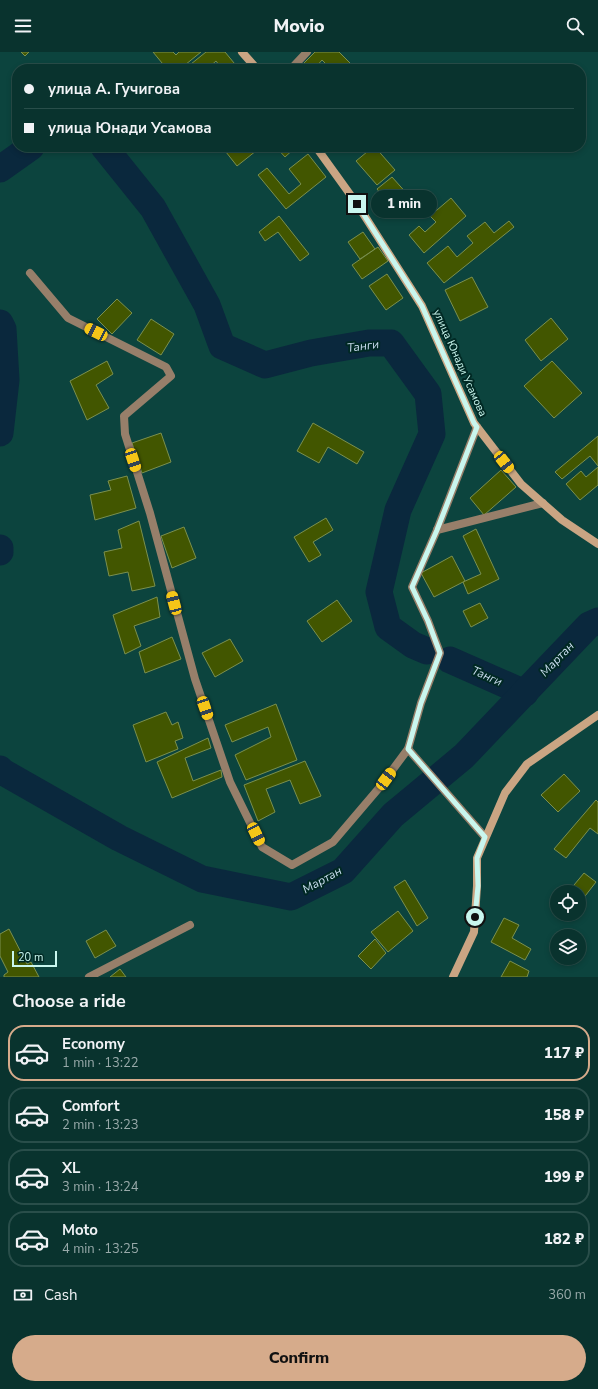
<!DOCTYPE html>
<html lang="en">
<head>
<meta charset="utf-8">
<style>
  :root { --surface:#09332e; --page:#123b36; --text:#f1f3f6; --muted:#9aa; --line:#294e4a; --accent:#d6ab8b }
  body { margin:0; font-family:"Nunito Sans",sans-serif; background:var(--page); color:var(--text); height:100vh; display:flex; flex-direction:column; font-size:15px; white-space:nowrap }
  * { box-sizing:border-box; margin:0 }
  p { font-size:13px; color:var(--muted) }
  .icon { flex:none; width:22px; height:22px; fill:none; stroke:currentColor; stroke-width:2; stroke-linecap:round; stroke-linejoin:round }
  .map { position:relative; height:925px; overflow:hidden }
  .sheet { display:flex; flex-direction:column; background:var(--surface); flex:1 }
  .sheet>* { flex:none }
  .guide { position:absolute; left:12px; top:12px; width:574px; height:88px; border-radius:16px; box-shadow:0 2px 6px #0003,0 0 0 1px var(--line); display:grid; align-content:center; height:88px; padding:0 12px; background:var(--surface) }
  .controls { position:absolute; left:550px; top:833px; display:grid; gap:8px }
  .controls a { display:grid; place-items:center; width:36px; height:36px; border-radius:50%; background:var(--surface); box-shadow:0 2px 6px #0003,0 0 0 1px var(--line); font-size:20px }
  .scale { position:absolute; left:12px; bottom:10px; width:45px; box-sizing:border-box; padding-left:4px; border:2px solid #c9f6ee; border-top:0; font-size:11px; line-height:14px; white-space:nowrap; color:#c9f6ee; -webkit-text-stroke:3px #002924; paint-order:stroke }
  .end { position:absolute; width:18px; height:18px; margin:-9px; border:5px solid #c9f6ee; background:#111; box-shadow:0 0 0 2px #111 }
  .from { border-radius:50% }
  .bubble { position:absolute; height:28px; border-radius:14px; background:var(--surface); box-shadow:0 2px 6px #0003,0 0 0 1px var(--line); font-size:13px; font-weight:800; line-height:28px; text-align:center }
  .car { position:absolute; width:12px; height:24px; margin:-12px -6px; border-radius:5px; box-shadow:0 0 3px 1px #0007; background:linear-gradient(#f5c518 24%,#345 0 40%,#f5c518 0 76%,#345 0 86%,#f5c518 0) }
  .guide b { display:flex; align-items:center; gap:14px; height:38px; font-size:15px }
  .guide b+b { border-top:1px solid var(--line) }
  .guide i { width:10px; height:10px; background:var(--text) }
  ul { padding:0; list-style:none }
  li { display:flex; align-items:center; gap:12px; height:56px; margin:0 8px 6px; padding:0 4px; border:2px solid var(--line); border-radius:16px }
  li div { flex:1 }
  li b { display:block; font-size:15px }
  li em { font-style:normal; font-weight:800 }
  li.on { border-color:var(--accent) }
  li>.icon { width:36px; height:36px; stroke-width:1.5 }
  h2 { padding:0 12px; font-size:18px; line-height:48px }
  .pay { display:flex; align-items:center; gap:10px; height:44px; padding:0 12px; font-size:15px }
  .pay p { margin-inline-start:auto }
  .cta { display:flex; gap:8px; margin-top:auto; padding:8px 12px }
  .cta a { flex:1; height:46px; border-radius:24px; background:var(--accent); color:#111; font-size:16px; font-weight:800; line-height:46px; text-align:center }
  header { display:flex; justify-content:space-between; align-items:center; height:52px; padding:0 12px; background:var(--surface); font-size:18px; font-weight:800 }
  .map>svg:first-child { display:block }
</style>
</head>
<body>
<header><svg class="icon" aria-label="menu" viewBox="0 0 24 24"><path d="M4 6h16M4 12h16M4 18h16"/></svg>Movio<svg class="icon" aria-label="search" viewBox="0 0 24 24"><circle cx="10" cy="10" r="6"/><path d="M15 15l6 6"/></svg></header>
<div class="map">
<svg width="598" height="925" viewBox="0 0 598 925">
  <rect width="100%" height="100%" fill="#0c443e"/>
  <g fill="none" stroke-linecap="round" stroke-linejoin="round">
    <g stroke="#0a283d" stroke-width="27">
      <polyline points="104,95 153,156 207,253 222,294 265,313 311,301 369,291 391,291 428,342 432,382 398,458 379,540 388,575 413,593 427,599"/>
      <polyline points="0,117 31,95"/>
      <polyline points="0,271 3,277 6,328 0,381"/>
      <polyline points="0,496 0,500"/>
      <polyline points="450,608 525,641"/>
      <polyline points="0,717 3,720 119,786 202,827 291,845 343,819 393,763 464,704 589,573 598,569"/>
    </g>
  </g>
  <g fill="#425600" stroke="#7b904e">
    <polygon points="21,0 29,0 25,4"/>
    <polygon points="153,0 173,0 176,3 179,0 201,0 180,17 167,17"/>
    <polygon points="206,0 225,0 239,17 222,17 216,9 207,17 195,17 191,12"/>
    <polygon points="315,0 339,0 356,17 331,17 322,8 314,17 298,17"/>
    <polygon points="222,95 261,95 237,114"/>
    <polygon points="276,95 296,95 285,105"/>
    <polygon points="373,95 375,95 395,118 377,133 356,109"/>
    <polygon points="308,102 326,125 286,157 258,123 267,116 289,142 301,132 289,117"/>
    <polygon points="392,125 409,144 393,157 377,137"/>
    <polygon points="451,146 466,164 424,201 409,183 419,174 425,180 436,170 430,164"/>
    <polygon points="279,164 309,202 300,209 278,180 265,189 259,180"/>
    <polygon points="509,169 514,175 444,231 427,211 448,194 457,205 473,191 467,184 485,170 494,181"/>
    <polygon points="363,180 375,197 360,207 348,190"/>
    <polygon points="378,195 388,209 362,227 352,213"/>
    <polygon points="387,222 403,246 386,258 369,234"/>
    <polygon points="472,225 488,255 460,269 445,238"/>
    <polygon points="117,247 132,261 112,282 97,267"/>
    <polygon points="551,266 568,287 541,309 525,288"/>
    <polygon points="151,267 174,282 161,303 137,288"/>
    <polygon points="107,309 113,322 96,333 109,356 87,368 70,329"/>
    <polygon points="552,309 582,341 554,366 524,334"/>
    <polygon points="313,371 364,400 357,412 328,395 319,411 297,399"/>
    <polygon points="161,381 171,410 142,421 132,391"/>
    <polygon points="598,384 598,414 590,404 562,427 555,420"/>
    <polygon points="598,415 598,433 580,448 566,432 581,419 586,425"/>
    <polygon points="501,418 516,435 484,463 470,446"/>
    <polygon points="127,424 136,456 95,468 90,443 111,438 108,429"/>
    <polygon points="326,466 333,478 313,490 321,503 309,510 294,485"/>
    <polygon points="139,469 155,534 132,539 128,520 109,524 104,500 122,496 118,478"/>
    <polygon points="184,475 196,506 172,516 161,484"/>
    <polygon points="476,477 499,527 468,542 463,530 481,522 463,484"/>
    <polygon points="452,504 465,529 434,545 421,521"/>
    <polygon points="157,545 160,565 134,574 141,594 125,602 113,563"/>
    <polygon points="337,548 352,569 322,590 307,569"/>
    <polygon points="480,551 488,566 471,575 463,559"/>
    <polygon points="172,585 181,607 145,621 139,600"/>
    <polygon points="230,587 243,609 215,625 202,601"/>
    <polygon points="276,652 297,708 246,728 235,703 271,685 268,675 232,690 225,673"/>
    <polygon points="166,660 172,673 178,670 183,686 175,689 178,697 146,710 133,673"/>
    <polygon points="208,686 211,696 185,706 193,729 221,718 222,725 172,746 157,710"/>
    <polygon points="305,709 321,744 300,752 290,728 266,737 275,760 258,769 244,733"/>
    <polygon points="564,722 580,739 558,760 541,743"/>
    <polygon points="596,748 598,750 598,782 590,776 566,806 554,797"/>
    <polygon points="584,821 596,830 582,848 579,846 579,840 571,840 569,839"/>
    <polygon points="405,828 428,866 417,874 394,835"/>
    <polygon points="398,859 413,879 388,900 371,880"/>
    <polygon points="504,866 519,873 512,886 531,897 525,908 491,890"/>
    <polygon points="9,877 27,912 31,910 39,925 4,925 4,923 8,920 0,904 0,882"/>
    <polygon points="106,878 116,894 95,906 86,889"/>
    <polygon points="375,887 386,901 371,917 358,904"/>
    <polygon points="510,909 529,919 527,925 501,925"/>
    <polygon points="120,917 126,925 110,925"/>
  </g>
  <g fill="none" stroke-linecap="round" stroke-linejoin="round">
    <g stroke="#977f6a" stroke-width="8">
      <polyline points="291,17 307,0"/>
      <polyline points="30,221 68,266 166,315 171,324 124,364 125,382 150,461 195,627 230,730 262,795 292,813 333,790 379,736 408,697 485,785"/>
      <polyline points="437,478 543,451"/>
      <polyline points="408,697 421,651 440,601 428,569 412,535 437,478 477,375"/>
      <polyline points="89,925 190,873"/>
    </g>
    <g stroke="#caa583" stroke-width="8">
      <polyline points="242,0 257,17"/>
      <polyline points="316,95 357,152 422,254 474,371 521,432 562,468 598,492"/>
      <polyline points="453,925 474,880 477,834 477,806 505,741 527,712 598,663"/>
    </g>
  </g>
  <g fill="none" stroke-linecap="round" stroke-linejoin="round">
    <polyline stroke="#c9f6ee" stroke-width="5" points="357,152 422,254 474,371 477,375 437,478 412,535 428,569 440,601 421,651 408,697 485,785 477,806 478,834 475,865"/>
  </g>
  <g text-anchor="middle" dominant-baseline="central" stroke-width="4" stroke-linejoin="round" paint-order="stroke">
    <g font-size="11" fill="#c9f6ee" stroke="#002924">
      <text transform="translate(460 311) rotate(66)">улица Юнади Усамова</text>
    </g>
    <g font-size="12" font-style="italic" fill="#cbdff0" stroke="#002924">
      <text transform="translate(363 294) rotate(-7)">Танги</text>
      <text transform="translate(557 607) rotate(-46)">Мартан</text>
      <text transform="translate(487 624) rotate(24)">Танги</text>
      <text transform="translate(322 828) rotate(-29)">Мартан</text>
    </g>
  </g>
</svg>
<div class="controls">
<a><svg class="icon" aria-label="locate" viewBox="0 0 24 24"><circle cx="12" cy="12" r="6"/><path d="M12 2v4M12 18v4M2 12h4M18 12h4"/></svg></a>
<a><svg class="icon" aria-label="layers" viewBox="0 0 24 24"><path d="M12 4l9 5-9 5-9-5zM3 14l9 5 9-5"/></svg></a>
</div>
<div class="scale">20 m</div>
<i class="end from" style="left:475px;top:865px"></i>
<i class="end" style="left:357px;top:152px"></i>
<div class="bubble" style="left:371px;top:138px;width:66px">1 min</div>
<i class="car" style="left:96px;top:280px;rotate:297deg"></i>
<i class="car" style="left:133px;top:408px;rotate:162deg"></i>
<i class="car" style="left:504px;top:410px;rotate:142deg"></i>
<i class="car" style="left:174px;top:551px;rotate:345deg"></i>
<i class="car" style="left:205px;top:656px;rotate:161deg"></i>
<i class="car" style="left:386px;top:727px;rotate:37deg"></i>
<i class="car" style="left:256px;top:782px;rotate:154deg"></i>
<div class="guide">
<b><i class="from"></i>улица А. Гучигова</b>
<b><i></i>улица Юнади Усамова</b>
</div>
</div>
<section class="sheet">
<h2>Choose a ride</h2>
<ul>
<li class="on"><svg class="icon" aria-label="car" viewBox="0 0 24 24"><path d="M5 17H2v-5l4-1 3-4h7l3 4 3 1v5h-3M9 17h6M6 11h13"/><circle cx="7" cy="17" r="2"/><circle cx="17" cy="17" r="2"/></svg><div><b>Economy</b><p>1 min · 13:22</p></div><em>117 ₽</em></li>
<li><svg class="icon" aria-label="car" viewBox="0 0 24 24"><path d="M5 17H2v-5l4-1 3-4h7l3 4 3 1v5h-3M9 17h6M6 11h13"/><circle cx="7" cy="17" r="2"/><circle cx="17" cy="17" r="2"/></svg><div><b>Comfort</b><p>2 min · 13:23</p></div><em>158 ₽</em></li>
<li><svg class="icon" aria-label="car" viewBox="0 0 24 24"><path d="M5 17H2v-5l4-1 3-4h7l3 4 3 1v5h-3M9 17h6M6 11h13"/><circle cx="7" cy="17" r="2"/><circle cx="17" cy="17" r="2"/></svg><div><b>XL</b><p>3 min · 13:24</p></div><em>199 ₽</em></li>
<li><svg class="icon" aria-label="car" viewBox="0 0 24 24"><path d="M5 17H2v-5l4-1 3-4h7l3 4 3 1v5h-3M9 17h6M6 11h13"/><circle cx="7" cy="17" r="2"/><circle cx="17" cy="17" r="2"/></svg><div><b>Moto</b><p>4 min · 13:25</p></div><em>182 ₽</em></li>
</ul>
<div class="pay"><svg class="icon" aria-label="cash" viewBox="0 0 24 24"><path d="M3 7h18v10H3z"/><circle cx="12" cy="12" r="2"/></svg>Cash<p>360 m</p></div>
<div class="cta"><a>Confirm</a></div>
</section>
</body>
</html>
